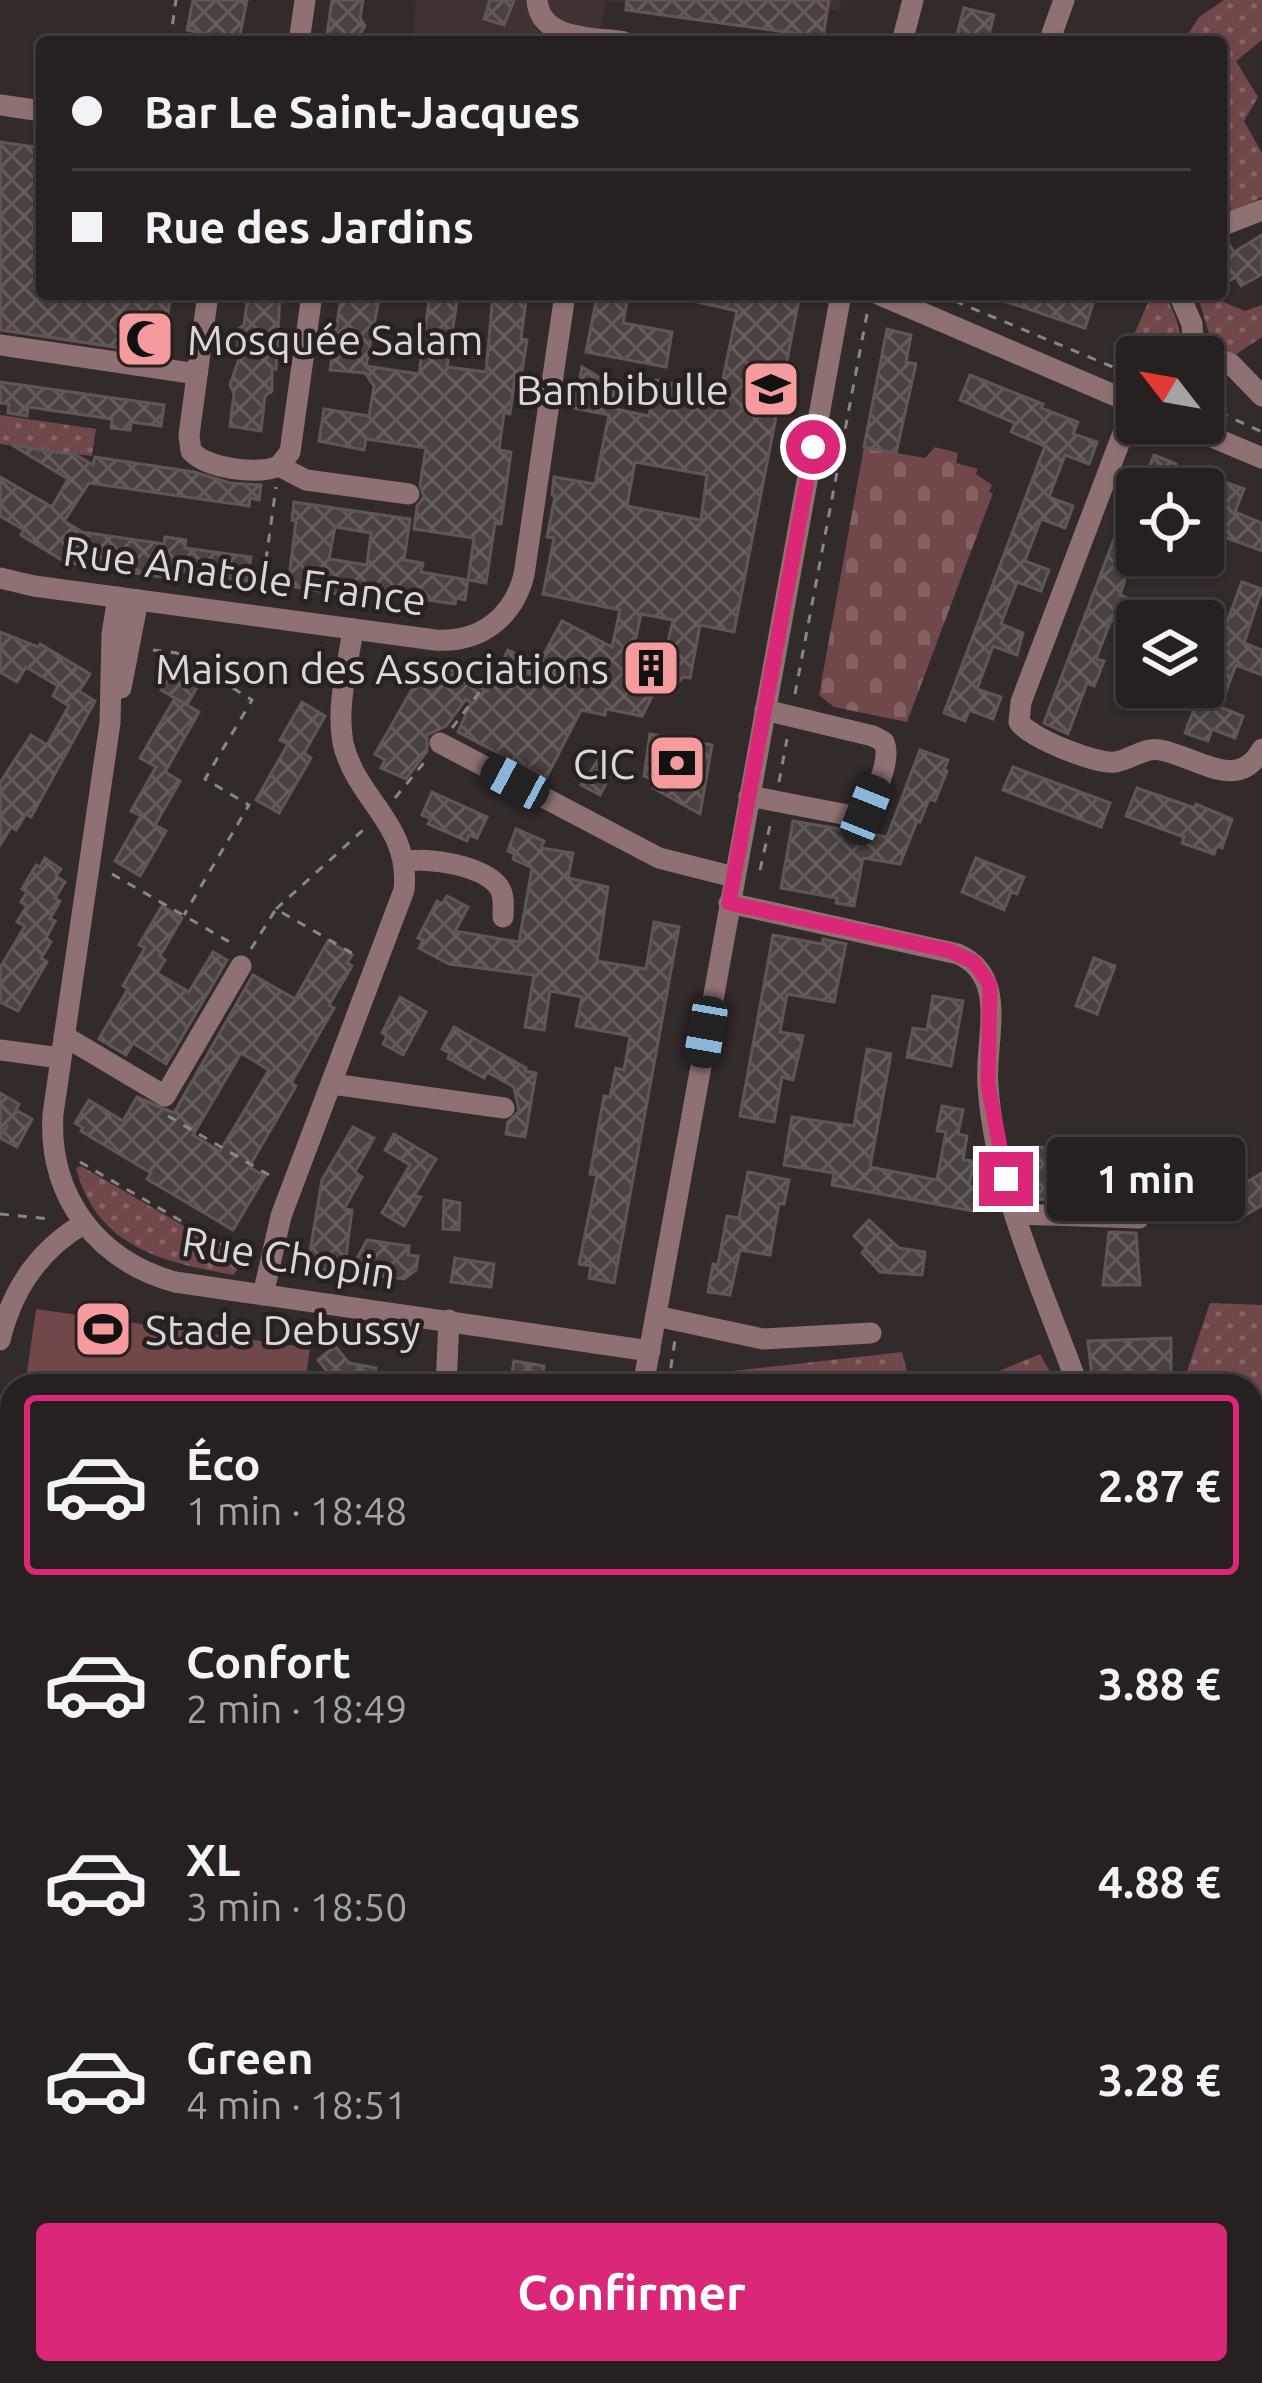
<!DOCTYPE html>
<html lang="fr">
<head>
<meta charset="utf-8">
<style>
  :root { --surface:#262020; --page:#2e2829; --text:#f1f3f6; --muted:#a4a3a5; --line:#423e3e; --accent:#db2777 }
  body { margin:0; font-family:Ubuntu,sans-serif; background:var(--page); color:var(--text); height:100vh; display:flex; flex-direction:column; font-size:45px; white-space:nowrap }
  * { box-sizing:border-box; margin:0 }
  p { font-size:39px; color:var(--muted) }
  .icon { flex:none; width:66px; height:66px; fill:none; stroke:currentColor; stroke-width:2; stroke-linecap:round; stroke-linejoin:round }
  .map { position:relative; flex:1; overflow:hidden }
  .side { position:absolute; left:0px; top:1374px; width:1263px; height:1011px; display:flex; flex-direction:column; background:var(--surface); border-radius:36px 36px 0 0; box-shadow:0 3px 9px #0004,0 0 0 3px var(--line) }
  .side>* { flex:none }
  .hud { position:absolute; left:36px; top:36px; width:1191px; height:264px; border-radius:12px; box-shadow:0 3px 9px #0004,0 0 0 3px var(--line); display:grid; align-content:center; height:264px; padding:0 36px; background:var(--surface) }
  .needle { width:78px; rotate:301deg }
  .buttons { position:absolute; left:1116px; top:336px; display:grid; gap:24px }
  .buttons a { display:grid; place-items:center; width:108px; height:108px; border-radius:12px; background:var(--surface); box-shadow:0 3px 9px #0004,0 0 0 3px var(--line); font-size:60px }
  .end { position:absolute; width:54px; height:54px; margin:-27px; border:15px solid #db2777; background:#fff; box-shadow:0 0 0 6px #fff }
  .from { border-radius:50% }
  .bubble { position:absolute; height:84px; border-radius:12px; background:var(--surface); box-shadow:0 3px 9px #0004,0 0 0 3px var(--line); font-size:39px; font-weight:700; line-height:84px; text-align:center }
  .car { position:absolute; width:36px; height:72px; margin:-36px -18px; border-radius:15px; box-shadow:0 0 9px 3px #0007; background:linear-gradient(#222 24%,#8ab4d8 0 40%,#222 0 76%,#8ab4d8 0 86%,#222 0) }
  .hud b { display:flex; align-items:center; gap:42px; height:114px; font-size:45px }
  .hud b+b { border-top:3px solid var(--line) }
  .hud i { width:30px; height:30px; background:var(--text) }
  ul { padding:21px 0 0; list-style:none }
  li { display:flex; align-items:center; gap:36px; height:180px; margin:0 24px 18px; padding:0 12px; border:6px solid transparent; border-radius:12px }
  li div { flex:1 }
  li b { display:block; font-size:45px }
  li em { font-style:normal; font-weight:700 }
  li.current { border-color:var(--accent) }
  li>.icon { width:108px; height:108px; stroke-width:1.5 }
  .primary-button { display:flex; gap:24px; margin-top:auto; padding:24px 36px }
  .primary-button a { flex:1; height:138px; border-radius:12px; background:var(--accent); color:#fff; font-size:48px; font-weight:700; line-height:138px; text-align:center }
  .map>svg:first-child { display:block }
</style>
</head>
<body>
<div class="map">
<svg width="1262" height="2383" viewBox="0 0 1262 2383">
  <defs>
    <pattern id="green-dots" width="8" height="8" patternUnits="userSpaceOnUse" patternTransform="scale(3)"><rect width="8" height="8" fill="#714849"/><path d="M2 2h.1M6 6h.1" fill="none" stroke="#856262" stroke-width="1.8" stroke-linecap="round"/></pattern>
    <pattern id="cemetery-stones" width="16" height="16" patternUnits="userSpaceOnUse" patternTransform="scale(3)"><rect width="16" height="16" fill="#714849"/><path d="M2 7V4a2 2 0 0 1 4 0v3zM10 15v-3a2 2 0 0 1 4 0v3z" fill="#856262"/></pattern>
    <pattern id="building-cross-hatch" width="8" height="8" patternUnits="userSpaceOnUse" patternTransform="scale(3)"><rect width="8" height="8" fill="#4b4140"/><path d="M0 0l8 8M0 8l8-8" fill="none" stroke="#645c5b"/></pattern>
  </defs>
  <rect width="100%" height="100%" fill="#332a2a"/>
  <g fill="#413131">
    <polygon points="416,0 841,0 840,12 827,9 823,37 636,12 637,5 606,1 598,42 448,42 412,37"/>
    <polygon points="1262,1777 1262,2166 1251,2165 1251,1783"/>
  </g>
  <g fill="url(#green-dots)">
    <polygon points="1224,0 1262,0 1262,40 1236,61 1258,97 1244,121 1262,153 1262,197 1231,213 1225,162 1221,155 1221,42 1183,42 1199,17"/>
    <path d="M1152 294H1164C1176 315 1183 332 1181 357H1137V373L1120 366Z"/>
    <polygon points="1197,294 1216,294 1221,301 1245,311 1262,305 1262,337 1235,355 1211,340"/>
    <polygon points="0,415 96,429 92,456 0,444"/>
    <path d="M81 1166 244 1261 233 1275C163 1262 97 1248 76 1168Z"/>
    <polygon points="1210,1303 1262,1305 1262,1777 1251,1783 1251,1386 1182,1386"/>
    <polygon points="902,1352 909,1379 918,1386 686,1386 688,1376"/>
    <polygon points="1040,1354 1058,1386 963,1386"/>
    <polygon points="294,2373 393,2373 390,2383 292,2383"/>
  </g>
  <g fill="url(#cemetery-stones)">
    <polygon points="864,447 925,458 935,447 958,453 956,463 978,469 976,474 992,485 989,492 993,493 907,722 834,707 819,695"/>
    <polygon points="12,2239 12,2373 294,2373 292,2383 0,2383 0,2241"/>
  </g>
  <g fill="#714849">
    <polygon points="36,1309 310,1348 305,1386 25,1386"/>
    <polygon points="12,1483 12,1713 0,1711 0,1570"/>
  </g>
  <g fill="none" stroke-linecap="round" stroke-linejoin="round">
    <polyline stroke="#2b0207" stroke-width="6" points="1251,1637 1262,1637"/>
  </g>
  <g fill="url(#building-cross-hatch)" stroke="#605656" stroke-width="3" fill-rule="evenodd">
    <polygon points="193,0 247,0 239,40 187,30"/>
    <polygon points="332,0 363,0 360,18 365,26 355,42 326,42"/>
    <polygon points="490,0 514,0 504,25 484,19"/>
    <polygon points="627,0 829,0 823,37 626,10"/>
    <polygon points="964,8 994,15 987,42 955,42"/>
    <polygon points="0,142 42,148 33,233 42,234 42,294 171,294 162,354 0,330"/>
    <polygon points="1262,235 1262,274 1241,286 1236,277 1221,285 1221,241 1226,240 1234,252"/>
    <polygon points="248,294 280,294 276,369 272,368 272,391 265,396 261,431 230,426 234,394 230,385 239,359 237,330 244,325"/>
    <polygon points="353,294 380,294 366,366 419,374 430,294 458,294 447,367 486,372 493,294 521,294 520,300 526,300 521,339 527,340 524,359 521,377 515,376 510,414 504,413 499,450 511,452 501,524 495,523 486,583 468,580 474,538 414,529 417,506 424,497 420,485 426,448 366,439 364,450 319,441 324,409 369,416 374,386 365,373 330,370 341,298 353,300"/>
    <path d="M694 294H800L734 632 700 625 690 678 683 677 673 688 658 693 660 681 642 716 606 709 605 715 581 710 546 778 458 732 471 703 466 699 446 726 427 735V751L406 779 381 768 385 760 375 754 426 665 430 667 434 660 487 691 508 650 538 665 562 621 612 647 620 610 543 594 554 538 547 537 555 496 552 495 554 477 595 484 609 415 574 408 582 367 615 387 611 408 649 416 656 380 720 393 737 311 693 301ZM635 462 707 475 701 520 627 506ZM641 614 673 620 665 654 634 647Z"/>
    <polygon points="993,294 1068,294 1093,303 1085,328 992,297"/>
    <polygon points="597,296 627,302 623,323 672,332 666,367 586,352"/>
    <polygon points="887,329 911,335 906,362 916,364 896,453 864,447"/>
    <polygon points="970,375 1043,404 1041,408 1078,422 1073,434 1097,442 1089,464 1065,455 1049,497 1073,506 1065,528 1041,519 1029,550 1025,561 1049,570 1041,591 1017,582 1001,624 1023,633 1017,655 993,646 977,689 1001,697 993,719 969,710 965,721 944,713 1045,446 1011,432 1015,423 960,400"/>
    <polygon points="0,382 164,405 161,426 131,422 130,430 111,428 112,419 28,407 27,416 8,413 9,404 0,403"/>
    <polygon points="12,445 76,455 93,465 95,457 194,472 230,483 261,485 259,500 250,498 249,506 89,483 64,521 82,532 164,544 165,537 186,540 185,548 251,557 247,581 161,568 160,577 65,562 21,535 24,530 0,516 0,477 52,507 68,479"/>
    <polygon points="1154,455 1176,464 1167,489 1141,489"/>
    <polygon points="1222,481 1244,489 1235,512 1262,523 1262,551 1203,529 1203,500 1213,504"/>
    <path d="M294 502 410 519 404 560 423 563 421 572 468 580 465 600 456 598 455 604 363 590 362 598 288 586 296 521 292 520ZM335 527 371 533 367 565 329 559Z"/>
    <polygon points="1116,534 1137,542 1120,595 1127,598 1118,623 1111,620 1096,659 1104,661 1099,674 1094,686 1087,683 1068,734 1044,723"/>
    <polygon points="1242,582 1262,589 1244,643 1262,650 1262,675 1236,665 1220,707 1243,716 1235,738 1212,729 1208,741 1185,733"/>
    <polygon points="0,632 38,647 40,644 90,674 79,691 95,701 31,817 26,814 16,830 11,827 0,845 0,783 31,735 47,745 69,706 53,696 58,686 26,667 17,682 0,672"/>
    <polygon points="179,660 204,674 187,705 161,690"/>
    <polygon points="175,698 199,712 165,772 180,781 155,825 166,831 140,876 115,861 141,816 131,811 156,767 140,758"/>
    <polygon points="302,702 325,716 304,753 311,758 279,813 256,800 288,744 280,740"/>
    <polygon points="650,734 712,745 700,814 653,788 656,782 644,776"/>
    <polygon points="920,750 948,760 944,770 947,771 935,801 929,799 920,822 917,821 900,864 863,858 854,906 836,903 837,898 781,888 793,821 887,837"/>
    <polygon points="603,753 618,761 600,795 581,785"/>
    <polygon points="1013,767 1110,803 1101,827 1003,790"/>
    <polygon points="1137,788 1195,808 1196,804 1232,819 1222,848 1217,846 1214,854 1182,843 1184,837 1126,816"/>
    <polygon points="432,792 487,817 477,838 469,835 467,841 428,824 431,819 422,815"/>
    <polygon points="516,829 544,841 541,848 573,853 568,878 608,887 597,961 646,969 654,922 679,927 614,1283 589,1278 591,1266 579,1264 597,1175 590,1174 604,1096 610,1097 616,1068 624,1070 630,1036 576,1026 582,997 550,991 544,1030 525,1027 534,975 449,964 419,948 423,940 418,938 437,901 442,904 447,896 468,907 455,931 519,942 532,868 513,859 515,854 508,851"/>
    <polygon points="45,858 61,869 56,876 65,882 55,898 60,901 50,919 55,921 46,938 51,942 41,958 47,962 18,1011 0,1002 0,968 25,926 17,922 27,906 21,902 27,892 22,889 36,865 40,867"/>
    <polygon points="976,858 1024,877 1017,894 1011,892 1004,910 962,892"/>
    <polygon points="162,906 182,918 160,956 165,960 157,973 189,992 213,952 227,960 166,1064 133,1043 126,1055 99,1039 128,989 123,986 145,948 139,945"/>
    <polygon points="773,935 822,944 823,939 846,944 834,1002 787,994 780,1032 803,1036 793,1080 782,1077 774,1122 740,1116"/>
    <path d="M328 941 352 955 347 963 352 966 329 1005 334 1008 291 1083 296 1086 249 1167 265 1176 233 1230 147 1179 151 1173 81 1131 83 1128 75 1123 89 1100 123 1121 137 1097 174 1113 253 975 295 999ZM241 1053 269 1070 220 1151 193 1135Z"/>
    <polygon points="1094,958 1115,966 1097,1014 1076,1006"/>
    <polygon points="933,996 963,1001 951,1066 907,1057 913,1028 927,1030"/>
    <polygon points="400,997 426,1012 403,1055 383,1044 387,1036 382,1033"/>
    <polygon points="454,1027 526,1068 525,1071 536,1073 525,1137 506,1134 508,1122 519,1111 514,1087 487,1072 484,1078 448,1058 450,1053 442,1049"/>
    <polygon points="867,1049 891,1054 870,1167 937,1180 946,1132 937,1131 942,1106 963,1110 958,1134 967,1136 963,1160 974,1161 969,1186 977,1188 973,1211 832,1185 834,1173 784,1165 792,1117 854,1126"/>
    <polygon points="0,1093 19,1104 16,1110 32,1119 17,1147 0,1138 8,1125 0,1136"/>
    <polygon points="353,1127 374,1138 355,1172 362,1177 344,1209 352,1210 344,1272 307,1269 322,1180"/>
    <polygon points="394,1134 436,1159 414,1196 421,1197 404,1226 382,1213 410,1165 385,1150"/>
    <polygon points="1036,1147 1064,1148 1063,1200 1034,1199"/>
    <polygon points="1120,1161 1181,1162 1180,1200 1119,1197"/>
    <polygon points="748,1172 789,1180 784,1204 779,1203 770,1255 740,1250 730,1295 708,1292 713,1264 718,1265 727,1216 739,1218"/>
    <polygon points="1262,1173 1262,1205 1244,1216 1230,1192"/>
    <polygon points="444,1200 460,1203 459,1230 443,1229"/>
    <polygon points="869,1220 899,1248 925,1252 922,1275 880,1272 862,1253 866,1248 854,1236"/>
    <polygon points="1109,1232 1136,1233 1140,1285 1103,1285"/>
    <polygon points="367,1240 409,1246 408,1255 418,1256 416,1270 404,1279 379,1276 380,1267 354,1264"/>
    <polygon points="455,1258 494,1264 491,1287 451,1282"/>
    <polygon points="1171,1338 1171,1386 1093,1386 1088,1341"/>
    <polygon points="335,1346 349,1363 376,1368 374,1386 339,1386 318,1360"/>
    <polygon points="514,1361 544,1366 541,1386 510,1386"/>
  </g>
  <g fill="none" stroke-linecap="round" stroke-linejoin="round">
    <g stroke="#8c8585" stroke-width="3" stroke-dasharray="9 9" stroke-linecap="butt">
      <polyline points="170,42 176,0"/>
      <polyline points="938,294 1137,377"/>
      <polyline points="1203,405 1262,432"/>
      <polyline points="261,596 276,487"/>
      <polyline points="153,650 177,653 252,700 205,779 249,805 184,915"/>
      <polyline points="795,694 867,314"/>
      <polyline points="452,728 485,685 455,667 456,664"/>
      <polyline points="779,782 787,739"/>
      <polyline points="395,798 427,759"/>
      <polyline points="760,870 771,821"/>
      <polyline points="112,874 233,944"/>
      <polyline points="276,909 363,830"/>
      <polyline points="251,949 276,909 357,956"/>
      <polyline points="168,1116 274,1178"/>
      <polyline points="80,1162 248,1260"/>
      <polyline points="0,1214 51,1219"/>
      <polyline points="668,1386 675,1340"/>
      <polyline points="986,1386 994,1373"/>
      <polyline points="1251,1485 1262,1481"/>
      <polyline points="1251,2174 1262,2175"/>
      <polyline points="0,2354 12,2337"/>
      <polyline points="106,2373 119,2383"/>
      <polyline points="203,2373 206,2383"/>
    </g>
    <g stroke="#907171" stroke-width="21">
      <path d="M537 0C540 41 594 37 625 42"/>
      <polyline points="299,42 305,0"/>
      <polyline points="902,42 913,0"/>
      <polyline points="1049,42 1064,0"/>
      <polyline points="0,105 42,111"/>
      <polyline points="1221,226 1262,210"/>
      <path d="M208 294 189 435 191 451C208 469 257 475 279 466"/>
      <polyline points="878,294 1137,405"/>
      <polyline points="1179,294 1192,324 1194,356"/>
      <polyline points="0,345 197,374"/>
      <polyline points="1194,347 1231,364 1262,396"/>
      <path d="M1134 404 1021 702 1019 722C1030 738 1095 764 1115 762 1131 760 1143 747 1160 750 1196 756 1238 794 1262 749"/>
      <polyline points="1179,423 1262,458"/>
      <polyline points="279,466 290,452 312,294"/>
      <polyline points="279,466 306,480 409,494"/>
      <path d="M0 578 34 586 435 640C480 643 513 618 524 575L565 294"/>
      <path d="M118 597 112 634 110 723 53 1114C48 1195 96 1260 175 1282L650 1351"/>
      <polyline points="121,688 138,600"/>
      <polyline points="440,743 659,858 734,877"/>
      <path d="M749 796 858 817C873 803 892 761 884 742L873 736 765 710"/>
      <path d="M404 862C428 856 484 866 499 887 505 896 503 908 503 917"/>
      <path d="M729 903 958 954C1010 977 984 1040 988 1086 995 1189 1043 1290 1078 1386"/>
      <polyline points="64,1036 165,1096 241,966"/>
      <polyline points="0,1050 60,1058"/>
      <polyline points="332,1084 504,1108"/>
      <polyline points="1016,1214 1139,1218"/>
      <path d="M263 1295 281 1216 404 890C411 824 356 800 343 743 336 707 348 665 353 629"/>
      <polyline points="656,1316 763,1339 871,1333"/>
      <path d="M0 1340C12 1290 39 1250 83 1224"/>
      <polyline points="446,1386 449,1320"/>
      <polyline points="643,1386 841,294"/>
      <polyline points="1251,1820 1262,1820"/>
      <polyline points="0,1932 12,1934"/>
      <polyline points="0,2045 12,2074"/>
      <polyline points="0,2157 12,2168"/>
      <polyline points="1251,2201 1262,2202"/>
      <polyline points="973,2373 1053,2383"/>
      <polyline points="422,2383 425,2373"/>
      <polyline points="444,2383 446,2373"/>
      <polyline points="682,2383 686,2373"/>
      <polyline points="953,2383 954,2373"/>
      <polyline points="1113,2383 1113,2373"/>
      <polyline points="1211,2383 1212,2373"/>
    </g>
  </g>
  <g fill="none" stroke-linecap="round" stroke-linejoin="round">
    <polyline stroke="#db2777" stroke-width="15" points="813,447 729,903 950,951 974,962 990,985 988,1085 1006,1179"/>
  </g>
  <defs>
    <g id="mosque-square" transform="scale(3)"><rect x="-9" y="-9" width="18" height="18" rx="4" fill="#f59b9d" stroke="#292020"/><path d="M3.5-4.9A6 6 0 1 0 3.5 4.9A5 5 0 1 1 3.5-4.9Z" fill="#111"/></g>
    <g id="school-square" transform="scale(3)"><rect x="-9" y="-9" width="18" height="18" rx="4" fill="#f59b9d" stroke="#292020"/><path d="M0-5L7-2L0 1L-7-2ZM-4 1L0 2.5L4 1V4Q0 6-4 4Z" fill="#111"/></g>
    <g id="building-square" transform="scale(3)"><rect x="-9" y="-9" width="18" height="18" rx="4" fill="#f59b9d" stroke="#292020"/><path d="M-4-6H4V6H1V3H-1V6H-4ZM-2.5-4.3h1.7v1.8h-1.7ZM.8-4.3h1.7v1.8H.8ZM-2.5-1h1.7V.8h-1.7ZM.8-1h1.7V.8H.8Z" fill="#111"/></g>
    <g id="bank-square" transform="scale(3)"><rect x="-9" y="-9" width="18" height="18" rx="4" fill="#f59b9d" stroke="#292020"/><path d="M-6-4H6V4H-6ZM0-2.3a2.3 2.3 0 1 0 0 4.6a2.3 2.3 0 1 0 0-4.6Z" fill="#111"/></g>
    <g id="stadium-square" transform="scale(3)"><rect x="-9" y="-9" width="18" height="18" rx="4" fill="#f59b9d" stroke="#292020"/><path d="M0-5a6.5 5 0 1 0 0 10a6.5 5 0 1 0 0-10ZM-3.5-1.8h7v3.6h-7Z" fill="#111"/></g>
  </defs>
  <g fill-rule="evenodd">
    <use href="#mosque-square" x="145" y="339"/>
    <use href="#school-square" x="771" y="389"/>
    <use href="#building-square" x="651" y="668"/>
    <use href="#bank-square" x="677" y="763"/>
    <use href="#stadium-square" x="103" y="1329"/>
  </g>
  <g text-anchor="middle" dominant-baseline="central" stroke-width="9" stroke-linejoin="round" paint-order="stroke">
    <g font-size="42" fill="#dcd6d6" stroke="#292020" text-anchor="end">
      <text x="187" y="339" text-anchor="start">Mosquée Salam</text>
      <text x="729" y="389">Bambibulle</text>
      <text x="609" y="668">Maison des Associations</text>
      <text x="635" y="763">CIC</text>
      <text x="145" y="1329" text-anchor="start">Stade Debussy</text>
    </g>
    <g font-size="42" fill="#dcd6d6" stroke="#292020">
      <text transform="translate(245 575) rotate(8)">Rue Anatole France</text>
      <text transform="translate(289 1257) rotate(9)">Rue Chopin</text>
    </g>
  </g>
</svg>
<div class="buttons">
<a><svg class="needle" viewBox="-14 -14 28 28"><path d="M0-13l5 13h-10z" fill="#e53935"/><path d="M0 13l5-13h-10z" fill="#a4a3a5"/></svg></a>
<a><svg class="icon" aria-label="locate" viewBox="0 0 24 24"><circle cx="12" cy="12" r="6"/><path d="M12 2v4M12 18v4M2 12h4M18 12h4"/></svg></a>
<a><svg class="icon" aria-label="layers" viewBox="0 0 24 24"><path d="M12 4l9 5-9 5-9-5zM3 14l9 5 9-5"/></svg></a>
</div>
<i class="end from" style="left:813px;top:447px"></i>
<i class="end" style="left:1006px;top:1179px"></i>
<div class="bubble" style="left:1047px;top:1137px;width:198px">1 min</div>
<i class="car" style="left:515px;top:782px;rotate:298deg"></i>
<i class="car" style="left:866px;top:810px;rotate:22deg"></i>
<i class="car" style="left:706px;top:1032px;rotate:190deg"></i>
<div class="hud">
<b><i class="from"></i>Bar Le Saint-Jacques</b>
<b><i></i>Rue des Jardins</b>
</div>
<section class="side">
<ul>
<li class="current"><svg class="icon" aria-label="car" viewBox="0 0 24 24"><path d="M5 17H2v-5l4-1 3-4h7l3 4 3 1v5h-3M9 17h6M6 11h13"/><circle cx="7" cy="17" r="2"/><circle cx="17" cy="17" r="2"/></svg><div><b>Éco</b><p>1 min · 18:48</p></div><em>2.87 €</em></li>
<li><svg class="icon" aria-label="car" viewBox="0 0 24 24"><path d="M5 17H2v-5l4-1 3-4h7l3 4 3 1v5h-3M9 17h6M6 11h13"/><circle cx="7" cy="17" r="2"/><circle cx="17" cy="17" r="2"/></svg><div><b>Confort</b><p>2 min · 18:49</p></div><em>3.88 €</em></li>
<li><svg class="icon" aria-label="car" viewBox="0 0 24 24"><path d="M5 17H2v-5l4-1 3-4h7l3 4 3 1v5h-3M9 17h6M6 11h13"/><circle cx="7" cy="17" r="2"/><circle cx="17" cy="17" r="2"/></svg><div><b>XL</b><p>3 min · 18:50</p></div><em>4.88 €</em></li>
<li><svg class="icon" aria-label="car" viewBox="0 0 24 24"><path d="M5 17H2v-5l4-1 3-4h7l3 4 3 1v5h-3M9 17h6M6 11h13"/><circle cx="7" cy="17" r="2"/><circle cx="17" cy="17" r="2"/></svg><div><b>Green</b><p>4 min · 18:51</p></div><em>3.28 €</em></li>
</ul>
<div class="primary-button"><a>Confirmer</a></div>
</section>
</div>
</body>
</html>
